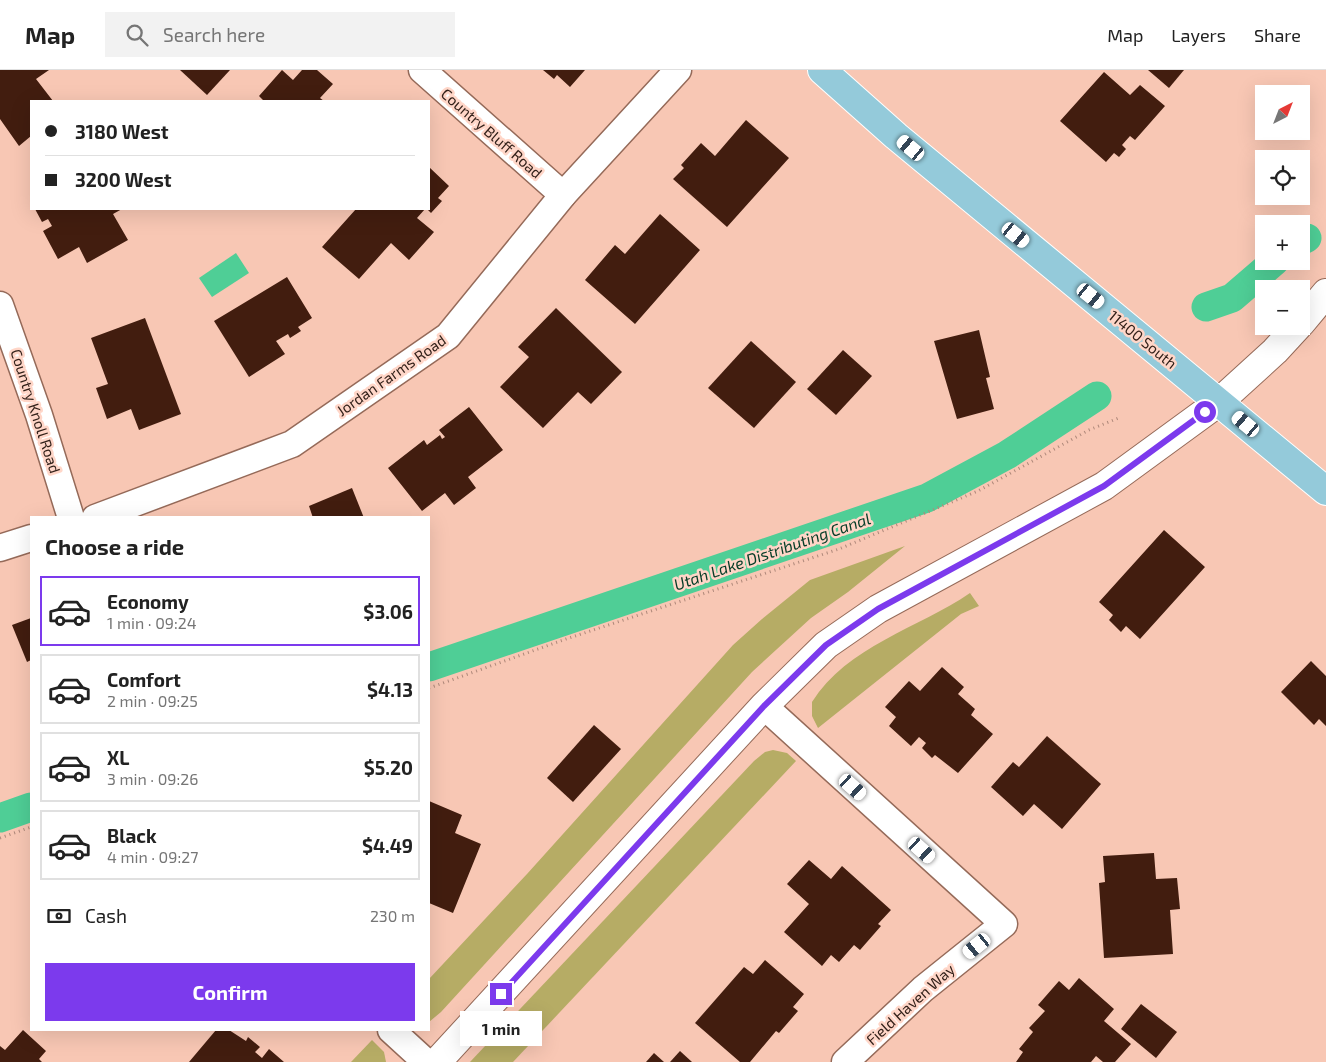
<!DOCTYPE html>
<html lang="en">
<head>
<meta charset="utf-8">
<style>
  :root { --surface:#fff; --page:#f2f2f2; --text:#222; --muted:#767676; --line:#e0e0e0; --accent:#7c3aed }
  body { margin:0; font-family:"Exo 2",sans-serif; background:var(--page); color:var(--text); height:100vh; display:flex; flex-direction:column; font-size:19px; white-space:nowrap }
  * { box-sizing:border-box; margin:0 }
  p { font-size:16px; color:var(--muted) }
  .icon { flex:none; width:28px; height:28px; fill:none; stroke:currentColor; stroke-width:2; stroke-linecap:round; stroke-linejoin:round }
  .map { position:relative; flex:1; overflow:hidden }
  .drawer { position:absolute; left:30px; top:446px; width:400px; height:515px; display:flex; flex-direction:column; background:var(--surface); border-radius:0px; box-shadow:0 5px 20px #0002 }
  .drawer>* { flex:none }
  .hud { position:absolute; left:30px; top:30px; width:400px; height:110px; border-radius:0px; box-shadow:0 5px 20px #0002; display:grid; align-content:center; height:110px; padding:0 15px; background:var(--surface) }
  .needle { width:32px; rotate:42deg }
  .controls { position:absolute; left:1255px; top:15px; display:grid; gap:10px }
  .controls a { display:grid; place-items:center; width:55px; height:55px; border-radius:0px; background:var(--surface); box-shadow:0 5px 20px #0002; font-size:25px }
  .end { position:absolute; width:22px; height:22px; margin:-11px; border:6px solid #7c3aed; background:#fff; box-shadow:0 0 0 2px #fff }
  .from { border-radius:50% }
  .bubble { position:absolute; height:35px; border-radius:0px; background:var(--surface); box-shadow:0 5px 20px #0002; font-size:16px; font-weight:700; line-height:35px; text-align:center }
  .car { position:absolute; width:15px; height:30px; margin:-15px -8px; border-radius:6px; box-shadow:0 0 4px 1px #0007; background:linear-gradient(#fff 24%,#345 0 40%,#fff 0 76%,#345 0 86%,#fff 0) }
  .hud b { display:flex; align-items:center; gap:18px; height:48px; font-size:19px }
  .hud b+b { border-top:1px solid var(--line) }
  .hud i { width:12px; height:12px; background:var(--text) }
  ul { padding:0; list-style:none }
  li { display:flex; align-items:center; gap:15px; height:70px; margin:0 10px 8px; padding:0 5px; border:2px solid var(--line); border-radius:0px }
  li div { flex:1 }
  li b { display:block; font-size:19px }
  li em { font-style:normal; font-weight:700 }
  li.active { border-color:var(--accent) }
  li>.icon { width:45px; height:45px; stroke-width:1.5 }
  h2 { padding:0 15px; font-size:22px; line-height:60px }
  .pay { display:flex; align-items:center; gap:12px; height:55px; padding:0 15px; font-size:19px }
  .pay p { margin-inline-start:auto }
  .primary-button { display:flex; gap:10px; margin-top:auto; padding:10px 15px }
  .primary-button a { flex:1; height:58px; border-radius:0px; background:var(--accent); color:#fff; font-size:20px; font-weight:700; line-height:58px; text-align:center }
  header { display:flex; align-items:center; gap:30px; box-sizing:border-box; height:70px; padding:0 25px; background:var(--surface); border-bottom:1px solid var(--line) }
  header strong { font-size:24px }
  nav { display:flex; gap:28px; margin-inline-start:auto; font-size:18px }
  .search { width:350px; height:45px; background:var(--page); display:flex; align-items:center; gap:12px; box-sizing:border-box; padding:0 18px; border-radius:0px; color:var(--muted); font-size:19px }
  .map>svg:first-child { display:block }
</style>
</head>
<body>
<header>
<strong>Map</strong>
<div class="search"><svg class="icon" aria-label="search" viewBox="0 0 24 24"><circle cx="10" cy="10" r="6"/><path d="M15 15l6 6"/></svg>Search here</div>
<nav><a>Map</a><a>Layers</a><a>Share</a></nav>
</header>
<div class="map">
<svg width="1326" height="992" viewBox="0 0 1326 992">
  <rect width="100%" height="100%" fill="#f8c7b4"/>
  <g fill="#b6ac65">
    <polygon points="905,476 848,522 811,548 752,602 441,942 429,952 429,909 527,804 733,575 762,549 810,510"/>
    <path d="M970 523 979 536 961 544 818 658 812 646V632C847 576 919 558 970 523Z"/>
    <polygon points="773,680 787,683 796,691 513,992 470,992 754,691 765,682"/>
    <polygon points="372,970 384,982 386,992 351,992"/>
  </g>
  <polygon fill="#4fce96" points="236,183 249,203 212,227 199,208"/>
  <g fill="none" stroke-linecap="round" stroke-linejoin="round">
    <g stroke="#4fce96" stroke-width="29">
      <polyline points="1301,171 1307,168"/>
      <polyline points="1206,237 1232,228 1275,191"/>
      <polyline points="429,597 927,428 1007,385 1097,326"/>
      <polyline points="0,748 31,737"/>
    </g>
  </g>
  <g fill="#421d0f">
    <polygon points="0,0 49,0 36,9 53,31 31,31 31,66 19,76 0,49"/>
    <polygon points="180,0 230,0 207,25"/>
    <polygon points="282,0 293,10 302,0 317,0 333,14 320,28 324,31 264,31 259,26"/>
    <polygon points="543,0 585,0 570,17 557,5 554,9"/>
    <polygon points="1148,0 1184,0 1169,18"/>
    <polygon points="1104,2 1130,25 1140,15 1165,36 1135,70 1130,66 1122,75 1126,79 1119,87 1114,83 1106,92 1060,51"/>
    <polygon points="746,50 789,88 727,157 673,109 684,98 681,95 701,73 715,86"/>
    <polygon points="429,97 449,116 438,128 442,131 431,143 427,139 429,139"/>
    <polygon points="35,139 122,139 113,144 128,170 87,193 79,177 58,189 43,161 52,156 48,149 42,152"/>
    <polygon points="356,139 425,139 417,148 434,162 409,190 391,173 359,209 322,177"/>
    <polygon points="660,144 700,180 635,254 585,210 615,175 625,184"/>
    <polygon points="287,207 312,248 298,257 301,261 290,268 288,264 276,271 285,284 249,307 214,251"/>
    <polygon points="556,238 622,302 591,334 578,322 543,358 500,317 529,287 518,277"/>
    <polygon points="145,248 181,344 139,360 131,339 107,349 96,318 108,314 91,268"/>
    <polygon points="979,260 990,307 986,308 994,339 957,349 934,271"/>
    <polygon points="751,271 796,312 754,358 708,318"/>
    <polygon points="843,280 872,306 836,345 807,319"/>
    <polygon points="469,337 503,380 468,407 476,418 454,435 445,423 422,441 388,398 424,370 427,375 440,365 442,369 445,367 439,360"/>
    <polygon points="352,418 364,448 313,448 309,436"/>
    <polygon points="1164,460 1205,497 1140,569 1126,556 1121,562 1109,550 1113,545 1099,532"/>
    <polygon points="31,548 31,590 27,592 12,555"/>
    <polygon points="1311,591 1326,606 1326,656 1319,649 1314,655 1281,622"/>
    <polygon points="942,597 964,617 958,624 975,639 971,645 993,664 958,703 935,685 932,688 922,678 926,673 919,667 911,676 889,656 896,647 885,637 909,611 920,621"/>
    <polygon points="594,655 621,679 573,732 547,708"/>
    <polygon points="1047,666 1101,714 1062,759 1034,734 1023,746 991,717 1013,692 1019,697"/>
    <polygon points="429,731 462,745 455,763 481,774 453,843 429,833"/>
    <polygon points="1154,783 1156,809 1177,808 1180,839 1170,840 1173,884 1104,888 1099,813 1105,812 1103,786"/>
    <polygon points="809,790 831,809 842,796 891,840 878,854 881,856 860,880 854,875 839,892 831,885 822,896 784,862 809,834 787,814"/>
    <polygon points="765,890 804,924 793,937 798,941 779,963 776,961 750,992 740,992 695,953 744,897 753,904"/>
    <polygon points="1079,908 1114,939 1104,951 1131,974 1115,992 1103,992 1096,986 1091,992 1016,992 1023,982 1019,979 1033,962 1029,958 1045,941 1038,935 1059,911 1069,920"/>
    <polygon points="1141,934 1177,962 1156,988 1121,959"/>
    <polygon points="23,960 46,981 39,989 42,992 0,992 0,976 5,980"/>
    <polygon points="216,960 229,960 246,971 248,967 260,977 255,982 262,988 269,979 284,992 189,992"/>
    <polygon points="680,981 692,992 670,992"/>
    <polygon points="654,983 664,992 646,992"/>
  </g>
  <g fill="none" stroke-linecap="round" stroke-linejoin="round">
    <g stroke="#956a59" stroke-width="29">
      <g id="minor">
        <polyline points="422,0 563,125"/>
        <polyline points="0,235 39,345 71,448"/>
        <polyline points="95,448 292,374 448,266 563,125 678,0"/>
        <polyline points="0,478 31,468"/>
        <polyline points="764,636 1004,854 923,919 845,992"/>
        <polyline points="391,960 426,992"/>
      </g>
    </g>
    <g stroke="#956a59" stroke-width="30">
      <g id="tertiary">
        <polyline points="1301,253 1326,223"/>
        <polyline points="437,992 764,636 826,575 878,539 1104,416 1219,332 1275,281 1298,256"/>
      </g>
    </g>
    <g stroke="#fff" stroke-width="30">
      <polyline id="primary" points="822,0 896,66 1326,421"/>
    </g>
    <g stroke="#ae887a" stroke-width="3" stroke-dasharray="1 4" stroke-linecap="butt">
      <polyline points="429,618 566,569 839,479 978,421 1089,360 1121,347"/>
      <polyline points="0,768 31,757"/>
    </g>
    <use href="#minor" stroke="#fff" stroke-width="26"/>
    <use href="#tertiary" stroke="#fff" stroke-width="28"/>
    <use href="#primary" stroke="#94cada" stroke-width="28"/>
  </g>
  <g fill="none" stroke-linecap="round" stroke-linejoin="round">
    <polyline stroke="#7c3aed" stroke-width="6" points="501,924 764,636 826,575 878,539 1104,416 1205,342"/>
  </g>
  <g text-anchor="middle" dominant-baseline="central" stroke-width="5" stroke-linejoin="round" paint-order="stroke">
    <g font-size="15" fill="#33211a" stroke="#ffd6c8">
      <text transform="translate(492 63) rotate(41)">Country Bluff Road</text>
      <text transform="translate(1143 269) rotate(39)">11400 South</text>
      <text transform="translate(391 305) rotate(-35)">Jordan Farms Road</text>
      <text transform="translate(36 341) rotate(72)">Country Knoll Road</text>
      <text transform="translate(910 934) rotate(-42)">Field Haven Way</text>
    </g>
    <g font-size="16" font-style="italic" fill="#043c27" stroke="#ffd6c8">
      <text transform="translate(772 481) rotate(-19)">Utah Lake Distributing Canal</text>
    </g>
  </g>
</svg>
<div class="controls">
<a><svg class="needle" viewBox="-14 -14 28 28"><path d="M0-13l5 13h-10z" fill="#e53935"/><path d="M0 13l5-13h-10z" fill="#767676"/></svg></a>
<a><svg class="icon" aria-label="locate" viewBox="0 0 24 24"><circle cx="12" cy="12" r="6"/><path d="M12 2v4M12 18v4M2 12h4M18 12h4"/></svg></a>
<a>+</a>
<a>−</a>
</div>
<i class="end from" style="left:1205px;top:342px"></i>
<i class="end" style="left:501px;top:924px"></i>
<div class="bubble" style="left:460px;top:941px;width:82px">1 min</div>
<i class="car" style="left:911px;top:78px;rotate:310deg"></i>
<i class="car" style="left:1016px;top:165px;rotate:129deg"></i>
<i class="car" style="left:1091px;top:226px;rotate:129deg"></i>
<i class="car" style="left:1246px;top:354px;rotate:310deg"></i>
<i class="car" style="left:853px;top:717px;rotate:132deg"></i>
<i class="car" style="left:922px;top:780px;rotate:132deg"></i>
<i class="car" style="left:977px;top:876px;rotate:231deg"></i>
<div class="hud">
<b><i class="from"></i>3180 West</b>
<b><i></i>3200 West</b>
</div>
<section class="drawer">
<h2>Choose a ride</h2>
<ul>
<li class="active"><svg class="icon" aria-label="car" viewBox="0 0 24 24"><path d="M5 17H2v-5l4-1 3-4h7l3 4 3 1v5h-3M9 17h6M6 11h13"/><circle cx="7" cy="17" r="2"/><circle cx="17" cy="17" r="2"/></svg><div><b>Economy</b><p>1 min · 09:24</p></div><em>$3.06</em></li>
<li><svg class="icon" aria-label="car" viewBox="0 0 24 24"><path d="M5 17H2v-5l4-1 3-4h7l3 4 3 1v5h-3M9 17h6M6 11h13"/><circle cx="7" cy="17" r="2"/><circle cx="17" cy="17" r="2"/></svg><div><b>Comfort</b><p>2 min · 09:25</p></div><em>$4.13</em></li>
<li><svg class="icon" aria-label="car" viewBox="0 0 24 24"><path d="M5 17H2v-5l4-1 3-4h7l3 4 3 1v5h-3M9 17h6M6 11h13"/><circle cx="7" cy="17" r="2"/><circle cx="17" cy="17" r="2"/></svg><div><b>XL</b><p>3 min · 09:26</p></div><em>$5.20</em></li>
<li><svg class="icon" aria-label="car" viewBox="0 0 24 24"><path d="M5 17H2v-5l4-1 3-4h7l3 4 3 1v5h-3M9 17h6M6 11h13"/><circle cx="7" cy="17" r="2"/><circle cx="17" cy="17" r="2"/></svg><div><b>Black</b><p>4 min · 09:27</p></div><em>$4.49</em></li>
</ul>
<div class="pay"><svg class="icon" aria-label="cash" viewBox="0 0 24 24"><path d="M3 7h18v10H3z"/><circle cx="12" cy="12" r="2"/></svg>Cash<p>230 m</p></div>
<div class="primary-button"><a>Confirm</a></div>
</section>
</div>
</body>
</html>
